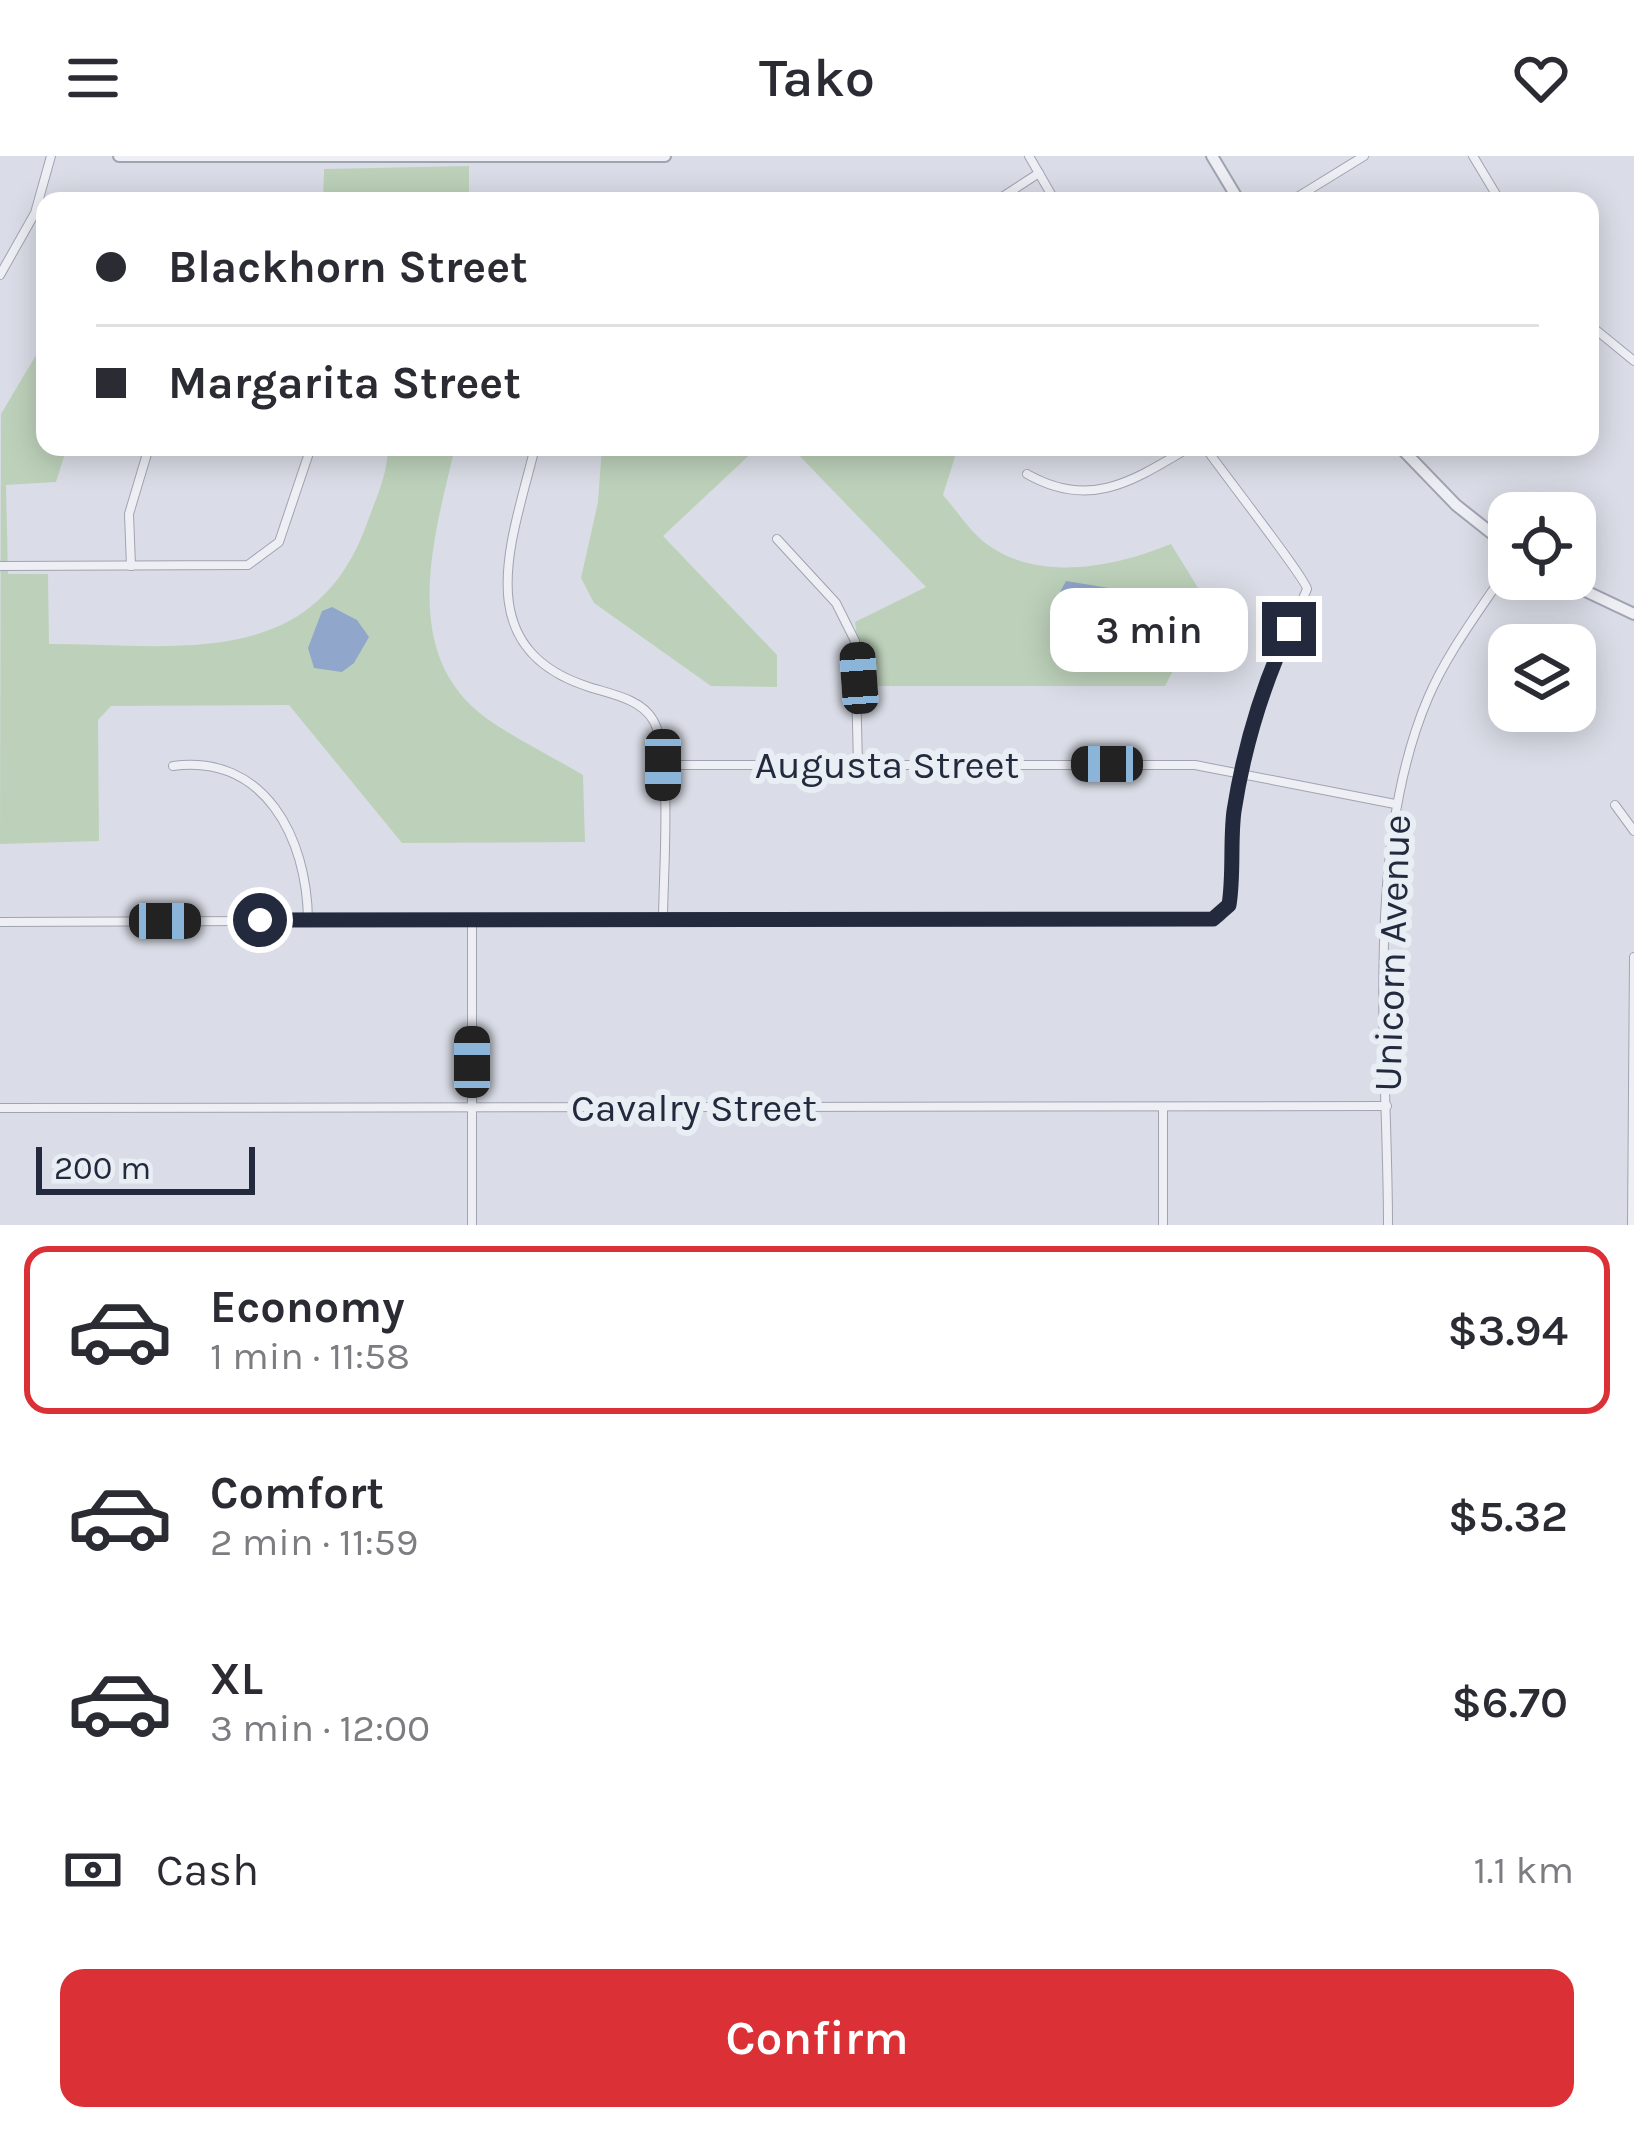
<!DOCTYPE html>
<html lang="en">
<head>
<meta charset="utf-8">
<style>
  :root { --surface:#fff; --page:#f7f7f7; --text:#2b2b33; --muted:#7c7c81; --line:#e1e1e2; --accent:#db3035 }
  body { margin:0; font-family:Karla,sans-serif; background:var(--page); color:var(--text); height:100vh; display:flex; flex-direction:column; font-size:45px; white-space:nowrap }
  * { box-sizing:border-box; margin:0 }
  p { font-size:39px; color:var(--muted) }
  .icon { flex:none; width:66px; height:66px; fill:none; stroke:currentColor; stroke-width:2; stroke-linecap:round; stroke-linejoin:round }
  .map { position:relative; height:1069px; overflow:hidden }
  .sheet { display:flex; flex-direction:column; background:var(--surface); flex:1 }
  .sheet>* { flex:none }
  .hud { position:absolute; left:36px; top:36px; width:1563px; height:264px; border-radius:24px; box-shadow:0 6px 30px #0003; display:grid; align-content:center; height:264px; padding:0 60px; background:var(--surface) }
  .buttons { position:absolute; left:1488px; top:336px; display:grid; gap:24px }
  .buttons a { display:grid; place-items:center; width:108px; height:108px; border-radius:24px; background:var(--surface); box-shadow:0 6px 30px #0003; font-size:60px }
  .scale { position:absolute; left:36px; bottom:30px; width:219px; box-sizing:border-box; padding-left:12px; border:6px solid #232a3e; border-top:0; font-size:33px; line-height:42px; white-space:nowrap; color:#232a3e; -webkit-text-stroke:9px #e9edf4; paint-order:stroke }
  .end { position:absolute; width:54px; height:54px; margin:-27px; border:15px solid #232a3e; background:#fff; box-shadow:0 0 0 6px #fff }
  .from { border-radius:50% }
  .bubble { position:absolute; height:84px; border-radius:24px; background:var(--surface); box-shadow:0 6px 30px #0003; font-size:39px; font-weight:600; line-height:84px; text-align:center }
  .car { position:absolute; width:36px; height:72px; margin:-36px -18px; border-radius:15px; box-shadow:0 0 9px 3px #0007; background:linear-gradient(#222 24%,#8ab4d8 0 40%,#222 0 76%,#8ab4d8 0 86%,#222 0) }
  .hud b { display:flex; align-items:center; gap:42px; height:114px; font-size:45px }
  .hud b+b { border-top:3px solid var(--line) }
  .hud i { width:30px; height:30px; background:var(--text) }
  ul { padding:21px 0 0; list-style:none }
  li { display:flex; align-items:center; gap:36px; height:168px; margin:0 24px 18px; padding:0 36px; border:6px solid transparent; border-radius:24px }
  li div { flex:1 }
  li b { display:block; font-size:45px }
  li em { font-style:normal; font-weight:600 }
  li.selected { border-color:var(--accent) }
  li>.icon { width:108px; height:108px; stroke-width:1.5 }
  .pay { display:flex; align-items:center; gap:30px; height:132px; padding:0 60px; font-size:45px }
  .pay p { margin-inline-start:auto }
  .cta { display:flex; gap:24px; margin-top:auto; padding:24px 60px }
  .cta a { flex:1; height:138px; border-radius:24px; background:var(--accent); color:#fff; font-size:48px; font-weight:600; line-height:138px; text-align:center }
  header { display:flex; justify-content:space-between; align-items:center; height:156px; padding:0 60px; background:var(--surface); font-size:54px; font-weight:600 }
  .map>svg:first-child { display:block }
</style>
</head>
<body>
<header><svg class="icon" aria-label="menu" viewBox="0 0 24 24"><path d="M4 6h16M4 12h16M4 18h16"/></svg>Tako<svg class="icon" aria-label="heart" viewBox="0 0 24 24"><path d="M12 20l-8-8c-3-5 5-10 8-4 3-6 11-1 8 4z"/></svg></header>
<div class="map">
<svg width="1634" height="1069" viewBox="0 0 1634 1069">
  <rect width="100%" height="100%" fill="#dadde7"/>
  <g fill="#bdd1ba">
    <polygon points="469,10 469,45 323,45 324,13"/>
    <path d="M45 184V291H67L56 326 6 329 8 418H48L49 488C176 488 312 516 366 370 375 344 388 319 388 291H455C435 378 397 497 486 562 516 583 551 600 583 619L585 686 402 687 289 549 111 550 98 564 99 685 0 688 1 258Z"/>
    <polygon points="602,291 758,291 663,380 777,499 777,531 711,530 594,447 581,422 598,346"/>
    <path d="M791 291H958L943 339C957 355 971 377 988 389 1041 427 1117 410 1171 388L1208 448 1165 530H864L855 466 926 431Z"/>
  </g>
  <g fill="#91a6cb">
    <polygon points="1066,425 1109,432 1117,448 1115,461 1100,468 1085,462 1060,436"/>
    <polygon points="332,451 357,464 369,481 354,507 342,516 314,512 308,492 322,455"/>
  </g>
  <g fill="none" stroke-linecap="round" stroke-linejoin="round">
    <g stroke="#9fa4b1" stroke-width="10">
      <g id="minor">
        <polyline points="1029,0 1055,45"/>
        <polyline points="1473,0 1500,45"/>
        <polyline points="996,45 1039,17"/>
        <polyline points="1291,45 1364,0"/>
        <polyline points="0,119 35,57 51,0"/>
        <polyline points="1590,169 1634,205"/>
        <path d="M535 291C513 382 466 492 589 531 611 538 641 543 653 564 673 597 663 720 663 764"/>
        <path d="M1027 318C1090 354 1133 325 1190 291"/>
        <polyline points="777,383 836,447 855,485 858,609"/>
        <polyline points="0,410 248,409 279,386 311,291"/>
        <polyline points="131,410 129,358 149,291"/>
        <polyline points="663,609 1195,609 1395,648"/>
        <path d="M173 610C265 598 307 682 308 764"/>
        <polyline points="1615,649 1634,675"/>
        <polyline points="472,765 472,1069"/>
        <path d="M0 766 1220 761 1231 742 1234 654 1260 542 1307 433C1306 423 1220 313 1205 291"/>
        <polyline points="1163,951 1163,1069"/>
        <polyline points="0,952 1387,950"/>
        <path d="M1388 1069C1388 905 1363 694 1428 542 1448 495 1481 453 1509 410"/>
        <polyline points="1632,1069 1634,801"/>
      </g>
    </g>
    <g stroke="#9fa4b1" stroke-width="14">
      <g id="tertiary">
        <polyline points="119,0 665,0"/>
        <polyline points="1212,0 1239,45"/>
        <polyline points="1400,291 1456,349 1509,391"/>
        <polyline points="1560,423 1634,458"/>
      </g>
    </g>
    <use href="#minor" stroke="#edeff5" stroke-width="8"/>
    <use href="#tertiary" stroke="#edeff5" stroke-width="10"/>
  </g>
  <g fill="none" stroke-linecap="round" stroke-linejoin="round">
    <path stroke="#232a3e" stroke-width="15" d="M260 764 1213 763 1229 749C1234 718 1230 686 1234 655 1244 591 1262 531 1289 473"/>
  </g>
  <g text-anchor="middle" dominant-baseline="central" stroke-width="12" stroke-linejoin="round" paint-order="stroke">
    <g font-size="39" fill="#232a3e" stroke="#e9edf4">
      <text x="887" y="609">Augusta Street</text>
      <text transform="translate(1392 797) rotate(-88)">Unicorn Avenue</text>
      <text x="694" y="952">Cavalry Street</text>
    </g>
  </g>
</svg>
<div class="buttons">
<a><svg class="icon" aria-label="locate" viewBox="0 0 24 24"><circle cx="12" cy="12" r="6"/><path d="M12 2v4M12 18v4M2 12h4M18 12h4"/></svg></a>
<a><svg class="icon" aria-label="layers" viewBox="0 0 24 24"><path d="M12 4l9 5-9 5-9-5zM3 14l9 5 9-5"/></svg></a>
</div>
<div class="scale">200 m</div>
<i class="end from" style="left:260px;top:764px"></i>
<i class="end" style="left:1289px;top:473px"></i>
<div class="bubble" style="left:1050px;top:432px;width:198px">3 min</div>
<i class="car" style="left:859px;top:522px;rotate:356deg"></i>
<i class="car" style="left:1107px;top:608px;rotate:270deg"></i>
<i class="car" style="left:663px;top:609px;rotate:180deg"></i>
<i class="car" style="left:165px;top:765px;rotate:90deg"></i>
<i class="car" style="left:472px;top:906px;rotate:0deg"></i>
<div class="hud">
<b><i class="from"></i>Blackhorn Street</b>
<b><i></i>Margarita Street</b>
</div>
</div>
<section class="sheet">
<ul>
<li class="selected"><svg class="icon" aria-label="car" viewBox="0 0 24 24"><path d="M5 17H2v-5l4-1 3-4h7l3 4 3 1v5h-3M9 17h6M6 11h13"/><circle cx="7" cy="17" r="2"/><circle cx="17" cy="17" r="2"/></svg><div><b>Economy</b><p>1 min · 11:58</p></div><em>$3.94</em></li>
<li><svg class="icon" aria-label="car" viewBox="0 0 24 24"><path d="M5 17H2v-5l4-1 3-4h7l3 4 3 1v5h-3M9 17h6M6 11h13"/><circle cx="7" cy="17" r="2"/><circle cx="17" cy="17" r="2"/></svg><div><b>Comfort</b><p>2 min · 11:59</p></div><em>$5.32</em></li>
<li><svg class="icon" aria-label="car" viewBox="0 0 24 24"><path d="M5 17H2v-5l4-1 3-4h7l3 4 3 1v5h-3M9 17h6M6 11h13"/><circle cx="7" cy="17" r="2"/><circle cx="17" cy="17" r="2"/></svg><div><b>XL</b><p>3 min · 12:00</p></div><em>$6.70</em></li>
</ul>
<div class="pay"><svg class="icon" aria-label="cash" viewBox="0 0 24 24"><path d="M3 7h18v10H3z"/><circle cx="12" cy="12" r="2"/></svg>Cash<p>1.1 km</p></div>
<div class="cta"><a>Confirm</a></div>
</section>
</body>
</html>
